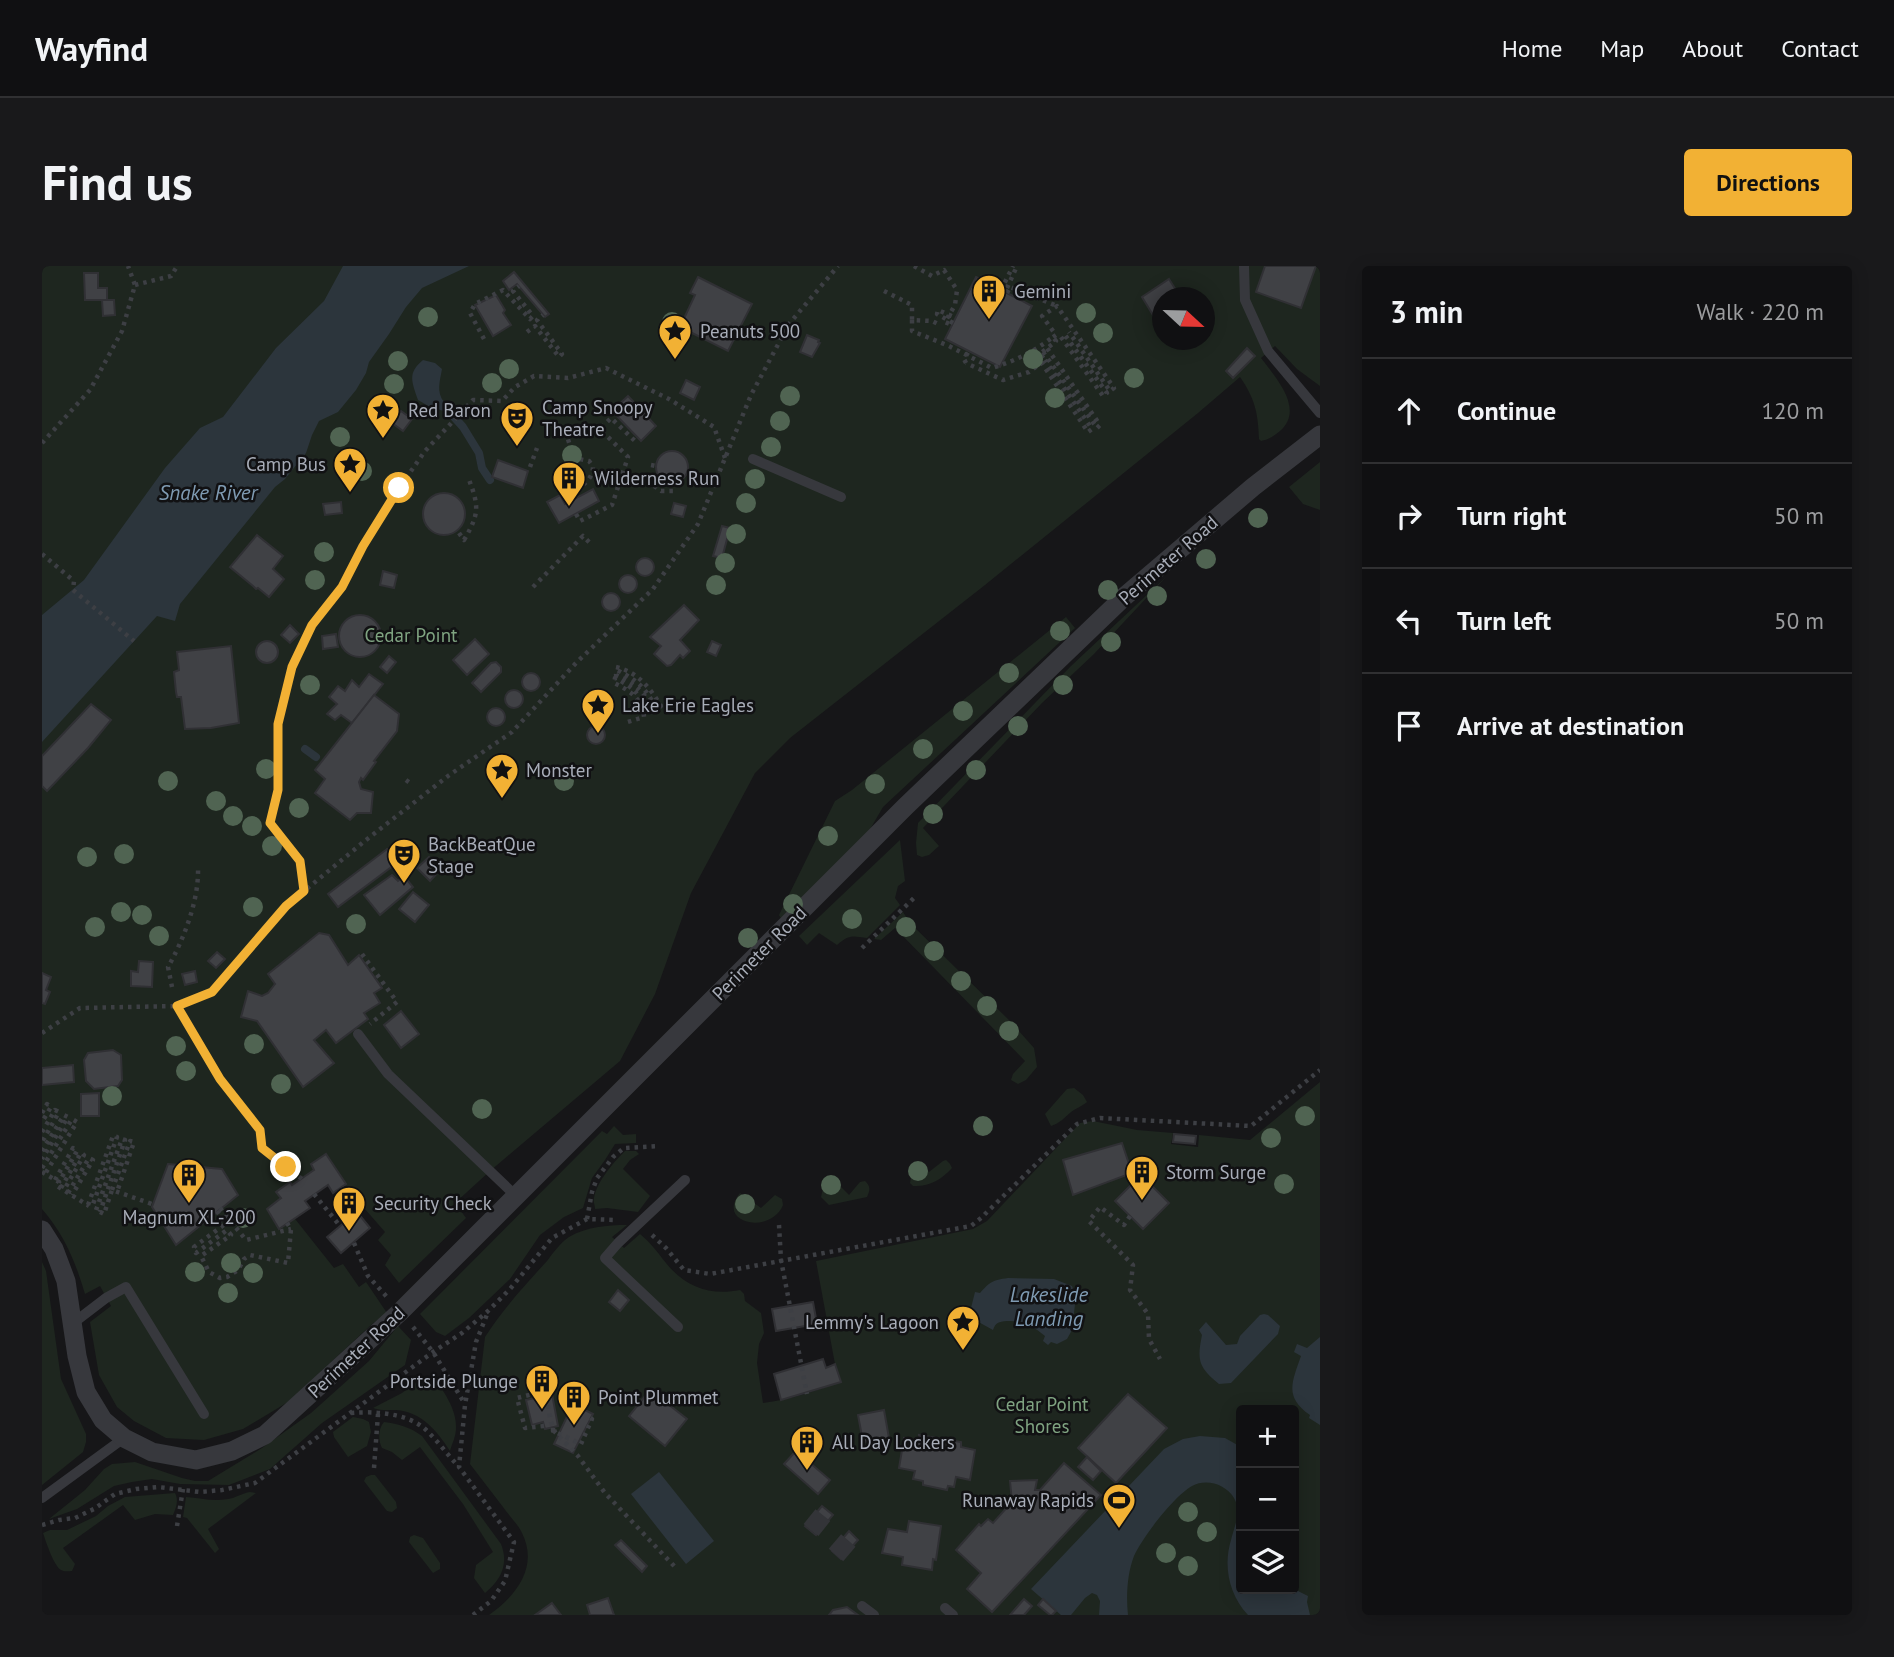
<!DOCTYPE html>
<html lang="en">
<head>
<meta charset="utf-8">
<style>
  body { margin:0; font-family:"PT Sans",sans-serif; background:#19191b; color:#f1f3f6 }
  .controls { position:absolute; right:21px; bottom:21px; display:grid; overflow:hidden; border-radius:7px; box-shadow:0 4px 18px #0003 }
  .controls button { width:63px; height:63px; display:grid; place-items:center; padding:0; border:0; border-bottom:2px solid #303032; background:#101012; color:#f1f3f6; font:35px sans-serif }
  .compass { position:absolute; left:1110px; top:21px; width:63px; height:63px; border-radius:50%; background:#101012; box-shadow:0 4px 18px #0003; rotate:112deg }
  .stop { position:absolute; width:21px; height:21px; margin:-16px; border:5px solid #f2b134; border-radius:50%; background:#fff }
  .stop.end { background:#f2b134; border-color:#fff; box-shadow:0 2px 7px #0008 }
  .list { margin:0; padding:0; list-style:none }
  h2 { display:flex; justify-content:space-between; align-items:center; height:91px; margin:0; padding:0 28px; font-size:30px }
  h2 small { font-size:23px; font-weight:400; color:#9c9d9f }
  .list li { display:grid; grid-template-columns:46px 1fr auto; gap:21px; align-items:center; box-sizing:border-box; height:105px; padding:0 28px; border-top:2px solid #303032 }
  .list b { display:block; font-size:26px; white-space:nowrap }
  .list em { font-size:23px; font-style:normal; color:#9c9d9f }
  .icon { flex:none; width:38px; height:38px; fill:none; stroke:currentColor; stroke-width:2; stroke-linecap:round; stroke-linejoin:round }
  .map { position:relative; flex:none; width:1278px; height:1349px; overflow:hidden; border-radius:7px }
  header { display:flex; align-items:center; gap:42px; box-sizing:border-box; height:98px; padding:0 35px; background:#101012; border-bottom:2px solid #303032 }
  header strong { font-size:33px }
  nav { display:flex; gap:38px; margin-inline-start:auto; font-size:24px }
  .intro { display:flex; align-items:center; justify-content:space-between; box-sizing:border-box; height:168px; padding:0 42px }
  h1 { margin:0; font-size:49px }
  .button { padding:18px 32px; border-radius:7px; background:#f2b134; color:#111; font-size:24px; font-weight:700 }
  main { display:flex; gap:42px; padding:0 42px }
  aside { flex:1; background:#101012; border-radius:7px; box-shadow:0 4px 18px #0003 }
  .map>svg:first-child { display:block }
  .green { fill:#1e261f; fill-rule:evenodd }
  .water { fill:#2c353c }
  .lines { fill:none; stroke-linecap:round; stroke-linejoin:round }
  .stream { stroke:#2c353c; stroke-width:8 }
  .building { fill:#404145; stroke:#303034; stroke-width:2 }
  .street-tunnel { stroke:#333438; stroke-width:19; stroke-dasharray:19 10; stroke-linecap:butt }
  .path { stroke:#3d3f44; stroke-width:4.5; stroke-dasharray:3.5 5; stroke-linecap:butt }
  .lane { stroke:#37383d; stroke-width:10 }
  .street { stroke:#37383d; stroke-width:19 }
  .path-bridge { stroke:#3d3f44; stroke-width:4.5; stroke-dasharray:3.5 5; stroke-linecap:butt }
  .tree { fill:#506452 }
  .route { stroke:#f2b134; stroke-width:9 }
  .labels { text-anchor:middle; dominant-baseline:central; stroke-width:5; stroke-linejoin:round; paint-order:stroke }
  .poi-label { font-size:19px; fill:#a8adb8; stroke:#111113; text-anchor:start }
  .street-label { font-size:19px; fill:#a8adb8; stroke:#111113 }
  .park-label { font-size:19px; fill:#7fa381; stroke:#111113 }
  .water-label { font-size:21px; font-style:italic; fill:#7f9bb3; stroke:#111113 }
</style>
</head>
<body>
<header>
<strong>Wayfind</strong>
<nav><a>Home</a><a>Map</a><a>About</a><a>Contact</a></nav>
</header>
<div class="intro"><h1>Find us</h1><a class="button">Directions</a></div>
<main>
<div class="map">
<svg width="1278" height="1349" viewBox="0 0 1278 1349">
  <rect width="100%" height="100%" fill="#161618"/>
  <g class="green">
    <path d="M0,0h1278v120l-23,-17 -22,-23 -14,12c15,20 44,51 19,73 -6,5 -12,9 -19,10l-2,-2c-1,-27 -4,-40 -19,-62l-42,36 -213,172 -195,153 -35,35 -64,120 -36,101 -35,67 -130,110 -35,32 11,15 -67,65 -14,-18 6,-10 -13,-15 7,-8 -41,-47 -11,8 -9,-14 -40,26 50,63 9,-4 16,23 7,-5 21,31 -16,12 -83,77 -45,27 -39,11 -38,-2 -32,-17 -17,-14 -18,-32 -9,-53 21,-16 -11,-20 -15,8c-9,-31 -21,-60 -43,-85zM1120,32h42v42h-42z"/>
    <path d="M1278,196v48l-17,-6 -14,-17z"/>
    <path d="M1124,311l-72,77 -52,49 -119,125 16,18 -10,9 -7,2 -5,-2 -1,-12 2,-20 153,-157z"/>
    <path d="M1024,351l9,11 -192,179 -21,36 -79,79 -4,-7 56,-114 17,-11z"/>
    <path d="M858,574l5,41 -7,5 -3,12 5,7 -33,33c-14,-2 -18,-4 -30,7l-18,-12 -12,12 -8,-9z"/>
    <path d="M861,646l7,11 101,99 23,26 3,19 -11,13 -8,4 -7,-4 2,-6 12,-13 -130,-133 -14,12 -7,-1z"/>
    <path d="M1278,816v533h-831c27,-19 50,-48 33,-82 -4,-9 -13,-17 -19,-26 -11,-14 -22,-29 -33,-43l15,-127c18,-28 40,-52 62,-76 6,-8 14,-19 22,-24 17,-10 38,-12 58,-12l-15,12 12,11 16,-14c11,9 17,18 26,29 19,24 44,33 74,27l4,4 1,7 16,12 3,20 -5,11 -2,19 6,40c26,-3 52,-12 77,-21l-5,-18 -19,-103 157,-32 14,-8 93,-98 13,-2 44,9 36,3 -2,11 27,3 1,-12 51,5zM1199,1144h53v179h-53z"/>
    <path d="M1032,822l9,7 4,7c-6,5 -11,6 -16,10 -7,6 -11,11 -20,14l-6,-12 22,-25z"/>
    <path d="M572,860l9,9 13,-1v9l-21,1 -10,16 -13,18 -9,30 -19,9 -24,18 -30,44 -41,39 -24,18 -9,-4 -16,-18 182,-183 5,3z"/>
    <path d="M583,885h11l3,3 -9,6 -7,9 27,27 -12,16 -31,-4 -12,1c0,-4 -2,-8 -1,-11 3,-17 20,-36 31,-47z"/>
    <path d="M904,894l4,4 2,4c-11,12 -23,19 -39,18l-3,-3 3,-15 4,-5h3l9,9 14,-11z"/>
    <path d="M788,910l19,19 11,-13 5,-1c6,6 5,9 2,16l-38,8 -8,-8 4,-17z"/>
    <path d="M698,927l21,15 14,-13 7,4 1,6c-12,30 -68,19 -43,-12z"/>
    <path d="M0,996l4,9 15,108 25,55v8l-3,10 -41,33z"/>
    <path d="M356,1060l13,14 -6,25 -83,58 -52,46 -41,16 -49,-1 -28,-5 -20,3 -18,4 -37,23 -28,10 36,-29 19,-21 8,-5 23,-2 47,16 13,3h13l54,-33 49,-35 58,-52z"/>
    <path d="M390,1110c11,13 25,34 24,52 0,8 -4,16 -6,23 -13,-20 -28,-39 -54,-41 -8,0 -15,1 -23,-2l29,-15 18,-13z"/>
    <path d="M311,1151l10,2 6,3 2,10 -4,14 -19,11 -14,-20 -1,-5z"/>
    <path d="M342,1156c15,2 26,5 38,14l79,108c8,20 0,36 -16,49l-11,-15 2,-13 17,-13 -30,-48 -43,-57 -18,13 -10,-8 -10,-4c-4,-8 -4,-19 2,-26z"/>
    <path d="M329,1209h4l21,27 1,6 -5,4 -5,-1 -23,-30 2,-4z"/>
    <path d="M208,1226l6,1 -48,36 11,20 -4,4 -28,-35 -4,-1 3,-20c14,1 28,5 42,2 8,-1 14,-6 22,-7z"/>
    <path d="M133,1227c4,8 1,15 -2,22l-18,-1 -20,6 -12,-15 -60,43 12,16 -3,7c-3,0 -8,1 -11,-1 -7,-4 -15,-28 -18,-37l7,-3h17l29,-14 12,-10 17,-9z"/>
    <path d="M372,1269l9,3 17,25v6l-7,4 -24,-31 1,-5z"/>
  </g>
  <g class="water">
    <path d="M301,0h126l-47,22 -16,19 -17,27 -20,28 -3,11 -10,17 -18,22 -19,9 -7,14 -6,18 -21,26 -10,8 -95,117 -5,17 -18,-5 -115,126v-127l42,-35 81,-112 35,-40 23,-11 53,-69 48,-47z"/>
    <path d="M381,94l12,3 7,6c-2,12 -6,23 2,33l-7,9 -19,-11c-6,-18 -11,-27 5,-40z"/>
    <path d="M966,1012l46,1 18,7 4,10 -4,34 -5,9 -10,5 -6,-2 -3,3 -5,-4 2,-5c-12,-10 -22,-16 -38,-15 -9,1 -11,1 -14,9l-20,-11 1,-5 -3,-6 4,-16 5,1c10,-11 12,-13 28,-15z"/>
    <path d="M1222,1048l4,1 12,11 -2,8 -47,49 -12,1c-21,-17 -22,-24 -17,-49l-3,-5 7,-8 20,23 11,-1 3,-8 20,-21z"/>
    <path d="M1278,1071v88l-11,-7 1,-3c-26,-18 -18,-33 -9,-59l-7,-4 3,-8 10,4z"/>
    <path d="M1158,1170l25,2 16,9v142h25l8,3 2,-3h18l14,7 -1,6 3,13h-62c-19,-20 -25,-49 -17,-75 3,-13 11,-28 3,-42 -8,-14 -28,-20 -42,-12 -18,10 -50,52 -58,70 -7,18 -8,41 -6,59h-29l1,-14 -3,-6 -5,-2 -7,5 -14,17h-10l-30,-26 133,-140 19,-10z"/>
    <path d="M617,1206l55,69 -28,23 -55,-70z"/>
  </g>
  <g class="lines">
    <g class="stream">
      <path d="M399,140l4,1 18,20 16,26 3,15 8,12"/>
      <path d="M263,483l11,8"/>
    </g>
  </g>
  <g class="building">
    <path d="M1223,0h51l-15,42 -45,-16z"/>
    <path d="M472,6l35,42 -4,3 -28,-33 -8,6 -6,-9z"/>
    <path d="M42,7h14v15h9v12h-22z"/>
    <path d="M656,11l54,27 -24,47 -48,-24 15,-32 -5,-2z"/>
    <path d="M934,11l56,29 -32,61 -55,-28z"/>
    <path d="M1127,13l12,19h-19v32l-20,-33z"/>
    <path d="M454,29l9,15 -2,3 8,12 -18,11 -18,-31z"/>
    <path d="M60,34h12l1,15 -12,1z"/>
    <path d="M765,69l12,5 -1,2 2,1 -8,14 -12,-5z"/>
    <path d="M1205,82l8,8 -22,22 -7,-7z"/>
    <path d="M644,114l14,7 -6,13 -14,-7z"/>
    <path d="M586,130l28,30 -15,15 -29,-30z"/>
    <path d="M359,145l11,8 -9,12 -11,-8z"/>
    <circle cx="630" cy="201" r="16"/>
    <path d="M456,194l30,11 -5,17 -31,-11z"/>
    <path d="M551,223l6,12 -40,22 -12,-21 13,-7 5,9z"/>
    <circle cx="402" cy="248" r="21"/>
    <path d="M299,236l1,11 -17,2 -2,-11z"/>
    <path d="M632,237l12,3 -3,11 -12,-3z"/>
    <path d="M680,260l8,2 -8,30 -9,-2z"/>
    <path d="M215,269l26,21 -10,13 11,10 -15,18 -11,-9 -2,1 -3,-3 -23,-19z"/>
    <circle cx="603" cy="301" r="9"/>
    <path d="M341,305l14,4 -3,13 -14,-3z"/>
    <circle cx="586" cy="318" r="9"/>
    <circle cx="569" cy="336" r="9"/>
    <path d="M642,339l15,15 -19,20 10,11 -7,7 -3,-3 -9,10 -4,1 -13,-12 7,-8 -11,-9z"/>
    <circle cx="318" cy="370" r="21"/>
    <path d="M248,359l9,9 -9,9 -9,-8z"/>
    <path d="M294,368l2,13 -15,2 -1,-13z"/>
    <path d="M433,373l14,15 -22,21 -14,-15z"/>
    <circle cx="225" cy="386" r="11"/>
    <path d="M670,375l9,4 -5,11 -9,-4z"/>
    <path d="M189,380l8,77 -28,5 -26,1 -4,-32h-4l-1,-5 -2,-20 5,-2 -2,-18z"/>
    <path d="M347,390l7,6 -9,11 -7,-6z"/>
    <path d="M454,396l5,5v5l-20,20 -9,-9 19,-20z"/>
    <circle cx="489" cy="416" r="9"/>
    <path d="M327,408l14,10 -31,39 -11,-8 -6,5 -8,-6 10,-10 -8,-7 9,-11 7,5 7,-11 7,7z"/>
    <circle cx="472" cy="433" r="9"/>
    <path d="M332,429l25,19 -2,17 -23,30 2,1 -13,18 -2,-2 -2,4 2,7 12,3 -2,21h-14l-7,7 -35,-27 10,-14 -10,-9z"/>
    <path d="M49,438l20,16 -23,28 -41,43 -5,-5v-30z"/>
    <circle cx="454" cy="451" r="9"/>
    <circle cx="554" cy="469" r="9"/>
    <path d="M345,583l11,13 -60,45 -10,-13z"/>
    <path d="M387,591l12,12 -11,12 -13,-13z"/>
    <path d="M350,609l6,6 6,-5 9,11 -33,28 -16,-20z"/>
    <path d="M371,626l16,13 -14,17 -16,-13z"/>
    <path d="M277,667l10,2 19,30 11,-10 23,33 -8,5 6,10 -16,10 4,6 -32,24 -10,-13 -12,10 20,23 -31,24 -46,-66 -16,-4 7,-26 14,5 6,-3 7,-9 -7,-10z"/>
    <path d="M175,686l8,7 -9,9 -8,-7z"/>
    <path d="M97,695l14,1 -1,25 -21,-1v-15l7,1z"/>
    <path d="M153,705l2,11 -12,3 -3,-11z"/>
    <path d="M0,707l9,4 -5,13 4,2 -5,12 -3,-1z"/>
    <path d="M359,745l18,23 -18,14 -17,-23z"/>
    <path d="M71,784l8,5 1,25 -4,6 -24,3 -8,-8 -2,-21 4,-7z"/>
    <path d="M31,799l1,17 -32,3v-17z"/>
    <path d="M57,827v23h-18v-22z"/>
    <path d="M1132,868l22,2 -1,8 -22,-2z"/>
    <path d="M1080,877l10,30 -59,22 -10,-35z"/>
    <path d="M284,888l20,30 -13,9 -5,-8 -23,16 5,7 -31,21 -12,-20 14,-11 -5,-6 14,-10 2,3 22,-15 -3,-6z"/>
    <path d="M126,898l54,5 16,26 -62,50 -24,-38z"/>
    <path d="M1099,909l28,28 -26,26 -28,-28z"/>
    <path d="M315,946l13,16 -29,25 -14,-16z"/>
    <path d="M576,1024l11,10 -9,11 -11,-9z"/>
    <path d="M771,1036l4,22 -41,7 -4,-22z"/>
    <path d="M781,1093l3,9 9,-4 6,18 -60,18 -7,-26z"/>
    <path d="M608,1124l37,29 -22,27 -36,-30z"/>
    <path d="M510,1128l6,32 -13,3 -2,-7 -11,3 -6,-25z"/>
    <path d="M1086,1128l39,34 -51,55 -38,-35z"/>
    <path d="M531,1138l20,10 -20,39 -19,-9z"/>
    <path d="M842,1144l5,28 -26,4 -5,-27z"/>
    <path d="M877,1169l42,7v5l14,3 -5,30 -14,-3 -2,10 -6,-1 -1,4 -24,-5v-4l-10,-2 2,-8 -16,-3 5,-30 16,3z"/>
    <path d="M754,1185l34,29 -12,14 -34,-30z"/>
    <path d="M1045,1191l14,14 -8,9 -15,-13z"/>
    <path d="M1022,1197l37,32 -109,117 -25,-23 14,-16 -25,-23 23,-26 2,2 7,-7 5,4 19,-21 -2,-21 27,-1 -2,10h5z"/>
    <path d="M780,1240l11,9 -17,20 -11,-9z"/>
    <path d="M867,1255l32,5 -5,34 -3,-1 -1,11 -30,-5 1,-8 -21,-4 6,-24 19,3z"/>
    <path d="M807,1265l9,9 -17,19 -9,-8z"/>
    <path d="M579,1274l26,26 -5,6 -27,-27z"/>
    <path d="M566,1332l6,17h-24l-3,-10z"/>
    <path d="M982,1333l8,7 -8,9h-14z"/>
    <path d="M1001,1333l13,12 -4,4h-2l-12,-10z"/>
    <path d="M510,1337l9,12h-26z"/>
    <path d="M805,1341l11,8h-29l4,-5z"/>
  </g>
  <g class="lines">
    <g class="street-tunnel">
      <path d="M769,1264l16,-20"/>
      <path d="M794,1289l17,-20"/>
    </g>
    <g class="path">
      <path d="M872,0l18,10 12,-6 13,20 -2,15 -10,17 7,3"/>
      <path d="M93,19l36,-9 5,-8v-2"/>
      <path d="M965,22l10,-22"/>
      <path d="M959,24l12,-24"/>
      <path d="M842,25l28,14v15l20,1 6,3"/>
      <path d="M965,27l3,-6 47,19"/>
      <path d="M870,54v11l37,15 43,22c23,-7 41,-16 61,-31l3,4 -16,13 5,6 -16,12 -26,8 -37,-17"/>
      <path d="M485,66l8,-6 24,31 3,-3 -25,-34 6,-5"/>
      <path d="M1011,71l3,-2 -14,-19 15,-10 57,82 -4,3 -41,-59"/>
      <path d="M1019,71l42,59 4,-3 -42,-58"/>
      <path d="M442,73l-14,-26 5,-9 28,-14 27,29 3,-3 -20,-25 6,-5"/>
      <path d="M1001,86l54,76 3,-3 -53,-77"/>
      <path d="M999,96l47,70 4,-3 -47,-69"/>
      <path d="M0,177l48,-53 32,-59 13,-46 -7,-19"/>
      <path d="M609,199l5,1"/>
      <path d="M488,201l7,-19"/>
      <path d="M612,220l7,5h16"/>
      <path d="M519,231c14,-8 32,-13 32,-31l-4,-5 -15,-3 -8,-25"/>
      <path d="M534,248l4,7 32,-16 16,-48 -28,-28 11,-11 24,23 3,-3"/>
      <path d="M417,267l5,7c16,-27 15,-34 4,-63"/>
      <path d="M0,288l32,27 -1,9 61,51"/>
      <path d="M491,321l50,-51 7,7"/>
      <path d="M574,401c22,5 34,21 45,39l-4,3c-13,-22 -17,-27 -40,-39l-1,5c19,9 26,15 37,33l-5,2c-10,-17 -15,-23 -33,-32l-1,5c15,7 29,16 30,34l-20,6"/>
      <path d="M364,514l4,3"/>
      <path d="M262,625l-4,-30 -30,-38 8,-33 -1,-66 15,-57 20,-42 31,-38 20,-41 23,-39 39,-56 48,-51 29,1 13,-14 19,-11 34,2 38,-10 63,31 45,28 11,31"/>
      <path d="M820,682l52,-50"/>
      <path d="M320,688l35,48 -27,22"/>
      <path d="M130,721l-4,-20c16,-28 31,-67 30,-99"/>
      <path d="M135,740l35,-14 74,-86 80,-66 82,-64 64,-44 64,-69 77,-74 45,-65 53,-129 38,-71 49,-58"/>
      <path d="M0,767l38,-25 97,-2 43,73 40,51 2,18 40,31"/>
      <path d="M0,847l5,-9 4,3 -9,15"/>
      <path d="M0,866l13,-22 4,2 -17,30"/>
      <path d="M0,885l22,-36 4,2 -26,42"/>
      <path d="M0,902l30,-49 5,3 -32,52"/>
      <path d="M0,906l17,10 -2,4 32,20"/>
      <path d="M13,914l18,-32 4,3 -18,31"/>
      <path d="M19,922l20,-35 3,2 -20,35"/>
      <path d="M70,924l18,-49 4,1 -17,50"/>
      <path d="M26,927l21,-35 4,2 -21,35"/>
      <path d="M272,928l26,32"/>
      <path d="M46,939l25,-69 4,1 -25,70"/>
      <path d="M178,942l26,32 45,-11"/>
      <path d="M54,944l26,-71 3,1 -25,72"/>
      <path d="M175,945l8,13 -31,23 2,6 31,-23 4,5 -30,21 8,16 11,6 7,-1 11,-7 6,-11 6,-4 38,8 3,-34 -4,-6"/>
      <path d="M58,946l4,2 8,-24 40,14"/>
      <path d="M1088,950l-6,9 -24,-18 -11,14 44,44 -3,25 18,24 1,25 11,20"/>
      <path d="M545,953l5,-27 5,-14 16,-21 11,-9 34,-2"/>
      <path d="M737,959l2,35 26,134"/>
      <path d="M610,969l14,13 18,22 26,4 261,-48 10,-8 96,-94 23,-6 151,8 69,-56"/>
      <path d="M312,977l14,33 19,21"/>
      <path d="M371,1061l20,25 32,52"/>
      <path d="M309,1147c23,-2 56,0 74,16 12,11 22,25 33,37"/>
      <path d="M502,1160l-19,2 -8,-30 28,-7 6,31 4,10 23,24 27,37 70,74"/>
      <path d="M539,1178l11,-25 -2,-1"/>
      <path d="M332,1202l4,-54"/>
      <path d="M0,1259l17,-5 16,-2 19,-9 21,-15 21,-5 22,-2 42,5 22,-2 33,-7 178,-131 29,-19 26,-22 22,-22 42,-51 35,-19 29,1"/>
      <path d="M135,1260l6,-37"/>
      <path d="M431,1349l18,-14 14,-20 9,-39 -55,-75 6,-62 11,-63 12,-30"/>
    </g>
    <g class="lane">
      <path d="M1202,0l1,34 23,51 52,62"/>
      <path d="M711,193l88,38"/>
      <path d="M316,768l30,40 127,121"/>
      <path d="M30,1058l34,-26 20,-11 78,127"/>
      <path d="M636,1061l-73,-69 13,-15 67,-63"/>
      <path d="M0,1232l82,-60"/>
      <path d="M820,1340l12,9"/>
      <path d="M903,1342l8,7"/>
    </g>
    <path class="street" d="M0,964l12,19 12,32 11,75 9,36 17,28 21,18 28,14 44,8 36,-9 33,-16 135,-123 506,-506 218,-209 129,-110 67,-52"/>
    <g class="path-bridge">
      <path d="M911,57l-16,-9 1,-4 18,8"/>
      <path d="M924,97l-2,-4 5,-8"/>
      <path d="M511,1162v3l28,13"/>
    </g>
  </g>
  <g class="tree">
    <circle cx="1044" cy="47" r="10"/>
    <circle cx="386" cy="51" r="10"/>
    <circle cx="630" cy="56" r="10"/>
    <circle cx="1061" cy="67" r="10"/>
    <circle cx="991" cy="93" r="10"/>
    <circle cx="356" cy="95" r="10"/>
    <circle cx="467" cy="103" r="10"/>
    <circle cx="1092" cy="112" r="10"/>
    <circle cx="450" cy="117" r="10"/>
    <circle cx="352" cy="118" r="10"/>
    <circle cx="748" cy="130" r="10"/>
    <circle cx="1013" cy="132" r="10"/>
    <circle cx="738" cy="155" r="10"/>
    <circle cx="298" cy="171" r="10"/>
    <circle cx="729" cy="181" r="10"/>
    <circle cx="530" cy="189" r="10"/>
    <circle cx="320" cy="205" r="10"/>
    <circle cx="713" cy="213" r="10"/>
    <circle cx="704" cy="237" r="10"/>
    <circle cx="1216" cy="252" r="10"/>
    <circle cx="694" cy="268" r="10"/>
    <circle cx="282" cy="286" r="10"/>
    <circle cx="1164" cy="293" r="10"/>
    <circle cx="683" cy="297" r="10"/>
    <circle cx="273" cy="314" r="10"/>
    <circle cx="674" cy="319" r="10"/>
    <circle cx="1066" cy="324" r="10"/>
    <circle cx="1115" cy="330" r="10"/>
    <circle cx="1018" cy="365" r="10"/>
    <circle cx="1069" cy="376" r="10"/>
    <circle cx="967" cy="407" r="10"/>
    <circle cx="268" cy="419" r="10"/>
    <circle cx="1021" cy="419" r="10"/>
    <circle cx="921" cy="445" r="10"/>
    <circle cx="976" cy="460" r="10"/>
    <circle cx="881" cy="483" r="10"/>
    <circle cx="224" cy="503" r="10"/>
    <circle cx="934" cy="504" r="10"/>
    <circle cx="126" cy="515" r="10"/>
    <circle cx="522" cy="515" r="10"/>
    <circle cx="833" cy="518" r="10"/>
    <circle cx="174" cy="535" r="10"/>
    <circle cx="257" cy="542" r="10"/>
    <circle cx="891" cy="548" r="10"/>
    <circle cx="191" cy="550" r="10"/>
    <circle cx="210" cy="560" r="10"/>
    <circle cx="786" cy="570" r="10"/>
    <circle cx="230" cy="580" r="10"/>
    <circle cx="82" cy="588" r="10"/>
    <circle cx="45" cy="591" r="10"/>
    <circle cx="751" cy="638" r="10"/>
    <circle cx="211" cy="641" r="10"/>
    <circle cx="79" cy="646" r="10"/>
    <circle cx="100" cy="649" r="10"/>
    <circle cx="810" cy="653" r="10"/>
    <circle cx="314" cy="658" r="10"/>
    <circle cx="53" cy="661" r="10"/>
    <circle cx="864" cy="661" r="10"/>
    <circle cx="117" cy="670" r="10"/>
    <circle cx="706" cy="672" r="10"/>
    <circle cx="892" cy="685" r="10"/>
    <circle cx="919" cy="715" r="10"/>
    <circle cx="945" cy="740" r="10"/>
    <circle cx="967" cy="765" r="10"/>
    <circle cx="212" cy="778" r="10"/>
    <circle cx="134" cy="780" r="10"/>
    <circle cx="144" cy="805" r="10"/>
    <circle cx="239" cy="818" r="10"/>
    <circle cx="70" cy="830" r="10"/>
    <circle cx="440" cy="843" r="10"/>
    <circle cx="1263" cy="850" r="10"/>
    <circle cx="941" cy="860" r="10"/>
    <circle cx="1229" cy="872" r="10"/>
    <circle cx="876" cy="905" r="10"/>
    <circle cx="1242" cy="918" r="10"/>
    <circle cx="789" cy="919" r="10"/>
    <circle cx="703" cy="938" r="10"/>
    <circle cx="201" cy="952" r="10"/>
    <circle cx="189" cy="997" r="10"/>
    <circle cx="153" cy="1006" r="10"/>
    <circle cx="211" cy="1007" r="10"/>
    <circle cx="186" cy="1027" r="10"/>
    <circle cx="1146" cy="1246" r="10"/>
    <circle cx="1165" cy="1266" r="10"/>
    <circle cx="1124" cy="1287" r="10"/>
    <circle cx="1146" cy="1300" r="10"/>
  </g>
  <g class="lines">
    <path class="route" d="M244,901l-24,-19 -2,-18 -40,-51 -43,-73 35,-14 74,-86 18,-15 -4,-30 -30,-38 8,-33v-66l14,-57 20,-42 30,-38 21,-41 36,-58"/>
  </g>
  <defs>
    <symbol id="building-pin" viewBox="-11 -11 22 30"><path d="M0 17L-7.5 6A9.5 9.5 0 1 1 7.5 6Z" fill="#f2b134" stroke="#111113"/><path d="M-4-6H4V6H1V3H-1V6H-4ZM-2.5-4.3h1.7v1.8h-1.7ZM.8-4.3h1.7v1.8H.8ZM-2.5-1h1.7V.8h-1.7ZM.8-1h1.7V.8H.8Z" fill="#111"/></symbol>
    <symbol id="sight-pin" viewBox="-11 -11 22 30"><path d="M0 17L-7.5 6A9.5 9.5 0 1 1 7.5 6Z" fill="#f2b134" stroke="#111113"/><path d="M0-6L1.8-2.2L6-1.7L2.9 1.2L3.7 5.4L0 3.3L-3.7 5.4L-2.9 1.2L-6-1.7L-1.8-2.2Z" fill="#111"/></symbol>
    <symbol id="theatre-pin" viewBox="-11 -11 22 30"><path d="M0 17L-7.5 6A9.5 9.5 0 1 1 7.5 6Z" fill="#f2b134" stroke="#111113"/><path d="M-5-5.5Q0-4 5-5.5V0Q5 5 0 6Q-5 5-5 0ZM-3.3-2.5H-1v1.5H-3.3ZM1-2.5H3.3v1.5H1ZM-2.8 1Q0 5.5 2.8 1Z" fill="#111"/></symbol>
    <symbol id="stadium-pin" viewBox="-11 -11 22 30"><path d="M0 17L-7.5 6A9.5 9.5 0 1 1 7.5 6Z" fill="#f2b134" stroke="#111113"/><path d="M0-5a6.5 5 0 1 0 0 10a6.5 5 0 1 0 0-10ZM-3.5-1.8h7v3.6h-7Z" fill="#111"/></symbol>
  </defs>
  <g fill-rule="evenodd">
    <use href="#building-pin" x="928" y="6" width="38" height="52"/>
    <use href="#sight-pin" x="614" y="46" width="38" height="52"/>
    <use href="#sight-pin" x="322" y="125" width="38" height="52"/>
    <use href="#theatre-pin" x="456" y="133" width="38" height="52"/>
    <use href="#sight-pin" x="289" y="179" width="38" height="52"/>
    <use href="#building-pin" x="508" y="193" width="38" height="52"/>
    <use href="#sight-pin" x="537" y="420" width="38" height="52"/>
    <use href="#sight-pin" x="441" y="485" width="38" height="52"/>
    <use href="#theatre-pin" x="343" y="570" width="38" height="52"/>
    <use href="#building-pin" x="1081" y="887" width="38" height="52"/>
    <use href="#building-pin" x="128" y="890" width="38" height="52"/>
    <use href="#building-pin" x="288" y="918" width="38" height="52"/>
    <use href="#sight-pin" x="902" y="1037" width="38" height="52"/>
    <use href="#building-pin" x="481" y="1096" width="38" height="52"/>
    <use href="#building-pin" x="513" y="1112" width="38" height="52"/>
    <use href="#building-pin" x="746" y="1157" width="38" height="52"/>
    <use href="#stadium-pin" x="1058" y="1215" width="38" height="52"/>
  </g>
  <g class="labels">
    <g class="poi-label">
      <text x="972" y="25">Gemini</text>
      <text x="658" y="65">Peanuts 500</text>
      <text x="500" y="141">Camp Snoopy<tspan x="500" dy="22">Theatre</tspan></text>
      <text x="366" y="144">Red Baron</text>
      <text x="284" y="198" text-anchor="end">Camp Bus</text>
      <text x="552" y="212">Wilderness Run</text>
      <text x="580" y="439">Lake Erie Eagles</text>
      <text x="484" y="504">Monster</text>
      <text x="386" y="578">BackBeatQue<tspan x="386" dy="22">Stage</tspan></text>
      <text x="1124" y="906">Storm Surge</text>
      <text x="332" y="937">Security Check</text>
      <text x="147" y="951" text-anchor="middle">Magnum XL-200</text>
      <text x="897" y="1056" text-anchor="end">Lemmy's Lagoon</text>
      <text x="476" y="1115" text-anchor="end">Portside Plunge</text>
      <text x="556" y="1131">Point Plummet</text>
      <text x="790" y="1176">All Day Lockers</text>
      <text x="1052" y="1234" text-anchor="end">Runaway Rapids</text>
    </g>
    <g class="street-label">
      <text transform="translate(1126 294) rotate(-41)">Perimeter Road</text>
      <text transform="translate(717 687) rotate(-45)">Perimeter Road</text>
      <text transform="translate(314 1086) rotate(-43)">Perimeter Road</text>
    </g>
    <g class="park-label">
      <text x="369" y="369">Cedar Point</text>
      <text x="1000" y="1138">Cedar Point<tspan x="1000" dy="22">Shores</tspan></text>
    </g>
    <g class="water-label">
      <text x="166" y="226">Snake River</text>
      <text x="1007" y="1028">Lakeslide<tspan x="1007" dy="24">Landing</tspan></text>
    </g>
  </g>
</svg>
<div class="controls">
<button>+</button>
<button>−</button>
<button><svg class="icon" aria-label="layers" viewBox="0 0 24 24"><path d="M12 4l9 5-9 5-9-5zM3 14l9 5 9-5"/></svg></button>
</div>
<svg class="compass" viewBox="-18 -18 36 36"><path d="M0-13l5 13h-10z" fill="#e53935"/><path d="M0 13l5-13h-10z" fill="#9c9d9f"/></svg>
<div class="stop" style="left:357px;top:222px"></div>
<div class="stop end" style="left:244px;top:901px"></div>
</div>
<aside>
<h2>3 min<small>Walk · 220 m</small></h2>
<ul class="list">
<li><svg class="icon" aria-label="ahead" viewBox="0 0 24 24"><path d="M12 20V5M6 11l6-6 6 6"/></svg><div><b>Continue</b></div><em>120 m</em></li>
<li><svg class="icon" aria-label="right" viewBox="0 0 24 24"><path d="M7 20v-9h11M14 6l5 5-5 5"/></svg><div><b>Turn right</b></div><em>50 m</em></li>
<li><svg class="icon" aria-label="left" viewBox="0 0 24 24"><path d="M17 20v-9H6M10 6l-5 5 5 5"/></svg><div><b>Turn left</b></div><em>50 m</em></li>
<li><svg class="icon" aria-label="arrive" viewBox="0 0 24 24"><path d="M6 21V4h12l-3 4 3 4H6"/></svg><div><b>Arrive at destination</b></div></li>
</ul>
</aside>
</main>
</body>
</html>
